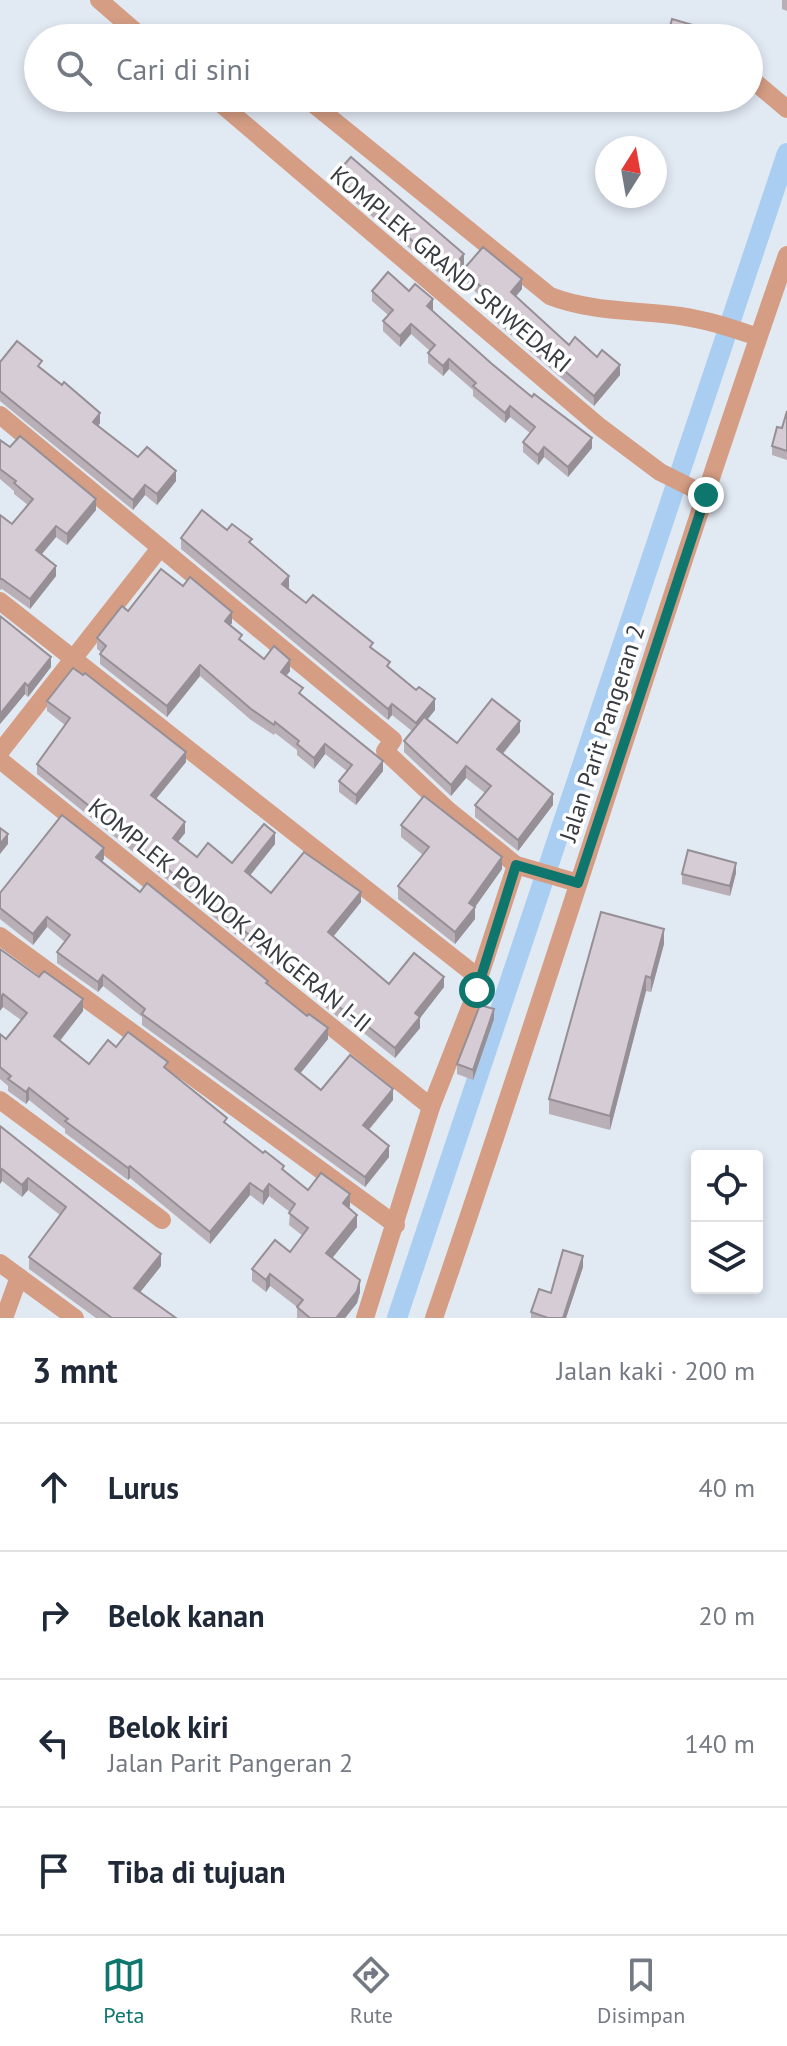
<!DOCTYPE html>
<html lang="id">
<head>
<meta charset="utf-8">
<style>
  body { margin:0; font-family:"PT Sans",sans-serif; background:#f2f2f3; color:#1f2937 }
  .controls { position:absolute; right:24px; bottom:24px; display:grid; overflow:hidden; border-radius:8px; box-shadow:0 4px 12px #0003 }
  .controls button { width:72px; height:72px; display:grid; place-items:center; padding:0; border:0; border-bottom:2px solid #e0e1e3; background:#fff; color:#1f2937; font:40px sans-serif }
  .compass { position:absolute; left:595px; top:136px; width:72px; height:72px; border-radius:50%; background:#fff; box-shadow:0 4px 12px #0003; rotate:11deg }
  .stop { position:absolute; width:24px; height:24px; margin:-18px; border:6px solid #0f766e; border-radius:50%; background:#fff }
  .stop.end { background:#0f766e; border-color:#fff; box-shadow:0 2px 8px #0008 }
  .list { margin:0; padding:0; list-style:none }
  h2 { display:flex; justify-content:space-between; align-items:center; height:104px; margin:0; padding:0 32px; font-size:34px }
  h2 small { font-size:26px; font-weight:400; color:#747a83 }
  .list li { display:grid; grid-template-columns:52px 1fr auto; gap:24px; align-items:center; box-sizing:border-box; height:128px; padding:0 32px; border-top:2px solid #e0e1e3 }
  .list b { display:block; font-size:30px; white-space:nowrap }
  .list p { margin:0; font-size:26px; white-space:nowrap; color:#747a83 }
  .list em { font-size:26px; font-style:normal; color:#747a83 }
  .icon { flex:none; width:44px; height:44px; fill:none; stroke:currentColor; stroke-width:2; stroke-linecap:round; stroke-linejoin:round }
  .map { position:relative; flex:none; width:787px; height:1318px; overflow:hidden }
  .search { position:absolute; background:#fff; box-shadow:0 4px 12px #0003; left:24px; right:24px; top:24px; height:88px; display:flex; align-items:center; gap:20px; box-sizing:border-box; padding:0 28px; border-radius:44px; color:#747a83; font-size:30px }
  .sheet { height:616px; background:#fff }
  nav { display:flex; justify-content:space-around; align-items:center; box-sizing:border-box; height:112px; border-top:2px solid #e0e1e3; background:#fff; font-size:22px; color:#747a83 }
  nav a { display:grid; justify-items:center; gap:4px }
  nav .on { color:#0f766e }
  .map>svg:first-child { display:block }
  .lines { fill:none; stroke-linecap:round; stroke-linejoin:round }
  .canal { stroke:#a9cef2; stroke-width:20 }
  .minor { stroke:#d49d84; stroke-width:18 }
  .wall { fill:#b8afb7 }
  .shaded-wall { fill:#968f95 }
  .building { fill:#d6ccd5; stroke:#968f95; stroke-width:2 }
  .route { stroke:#0f766e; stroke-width:10 }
  .labels { text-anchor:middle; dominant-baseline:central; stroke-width:7; stroke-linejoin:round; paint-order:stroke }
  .street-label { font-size:24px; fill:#383b3f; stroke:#fff }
</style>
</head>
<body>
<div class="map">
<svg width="787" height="1318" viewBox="0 0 787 1318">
  <rect width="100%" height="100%" fill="#e1e9f3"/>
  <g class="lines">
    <path class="canal" d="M397,1318l390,-1165"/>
    <g class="minor">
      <path d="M99,0l44,38"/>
      <path d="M749,77l38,32"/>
      <path d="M214,98l386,329 60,45 46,23"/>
      <path d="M306,98l244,198c41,16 86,14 130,20 28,4 51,12 78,21"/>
      <path d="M0,415l393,325 -8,11 63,59 68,55 -37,113"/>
      <path d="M0,601l479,377 -2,12 -46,117 -66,211"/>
      <path d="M0,752l160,-204"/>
      <path d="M0,760l431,347"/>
      <path d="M516,865l62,18"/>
      <path d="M0,936l396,289"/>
      <path d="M0,1100l162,120"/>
      <path d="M0,1263l75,55"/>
      <path d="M4,1318l15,-41"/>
      <path d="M434,1318c122,-353 230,-711 353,-1063"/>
    </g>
  </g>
  <g class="wall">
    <path d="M782,0h5v11l-5,-2z"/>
    <path d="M335,175l129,89 -15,18 -114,-97z"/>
    <path d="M463,270l59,19 -6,7 53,49 28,12 23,18 -26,31 -97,-83 1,-10 -35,-33z"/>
    <path d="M372,291l61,19h-1l60,54 100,84 -24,29 -24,-20 -6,8 -15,-13v-10l7,-9 -20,-16 -5,6 -32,-27v-6l-24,-21 -6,7 -15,-13v-10l2,-2 -19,-17 -11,13 -17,-16v-10l5,-6 -16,-14z"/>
    <path d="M0,362l42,7 58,54 -2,3 40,31 38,24 -19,24 -12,-10 -12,15 -133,-109z"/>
    <path d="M787,411v49l-15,-5v-9l10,-18z"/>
    <path d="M0,440l96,70 -29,35 -11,-8 -15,18 15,21 -26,33 -28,-20 -2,1v-75l12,9 16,-19 -14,-11v-3l-14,-12z"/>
    <path d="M227,530l25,14 37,44 -1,1 18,14 67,46 17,20 45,41 -8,9 30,24 63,-11 -17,22 50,51 -35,46 -43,-34v-12l10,-12 -19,-15 -15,18 -47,-44v-11l8,-10 -20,-16 -4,5 -207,-171v-11z"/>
    <path d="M128,611l104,12 -2,3 12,16 22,17 26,12 -4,5 17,20 80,75 -27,34 -17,-13v-11l8,-10 -22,-17 -11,15 -17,-14v-5l-22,-17 -1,2 -23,-15 -51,-44 -33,41 -67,-53v-10l1,-2 -4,-3v-11z"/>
    <path d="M0,616l51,51 -23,30 -3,-3 -25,30z"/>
    <path d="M47,701l139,61 -30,37 29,34 -7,9 19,15 35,6 43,-19 -25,31 21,18 90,9 -28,35 56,47 55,3 -24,31v10l-25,30 -50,-40 -2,3 -19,-15v-4l-39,-31 -2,2 -246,-199v-10l28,-39 -18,-14z"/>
    <path d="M401,825l101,44 -27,38v12l-20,25 -57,-45v-13l25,-31 -22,-18z"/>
    <path d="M104,859l-2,3 38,30 128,93 60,54 -28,34 21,17 72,10 -24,30 20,27 -24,30 -223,-162v-8l-39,-31 -5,6 -41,-29v-11l8,-10 -18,-15 -14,18 -33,-26v-26z"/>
    <path d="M736,873l-6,23 -48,-12v-10z"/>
    <path d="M664,944l-13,48 -5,-1 -36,139 -61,-16v-15z"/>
    <path d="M0,949l83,62 -23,30 29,23 27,-17 52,23 59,55 81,65 42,16 -1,2 8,19 -25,31 28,34 -3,11 -12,15h-48v-11l-27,-21 -4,6 -14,-11v-12l38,-17 13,-16 -14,-11 1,-13 -21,-16 -6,9 -13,-10 -40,49 -80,-66 -2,2 -63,-47v-4l-36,-29 -3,4 -18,-13v-5l-8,-7v-45l6,5 15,-19 -18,-13z"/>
    <path d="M494,1019l-21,61 -16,-6v-10z"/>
    <path d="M0,1126l161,140 -21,26 36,26h-80l-67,-49v-12l31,-42 -32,-25 -6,7 -20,-16 -2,3z"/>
    <path d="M583,1267l-17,51h-35v-6l20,-19z"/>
  </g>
  <g class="shaded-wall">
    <path d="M464,254v10l-15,18v-10z"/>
    <path d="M522,279v10l-11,13v-10z"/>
    <path d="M433,299v11l-6,6v-10z"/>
    <path d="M411,324v10l-11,13v-11z"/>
    <path d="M449,359v10l-6,7v-10z"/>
    <path d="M620,365v10l-26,31v-10z"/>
    <path d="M510,406v11l-5,6v-10z"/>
    <path d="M100,413v10l-7,9v-10z"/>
    <path d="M592,438v10l-24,29v-10z"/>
    <path d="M544,447v10l-6,8v-10z"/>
    <path d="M176,471v10l-19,24v-11z"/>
    <path d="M145,485v10l-12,15v-10z"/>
    <path d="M96,499v11l-29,35v-11z"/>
    <path d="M56,526v11l-20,24v-11z"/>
    <path d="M56,566v10l-26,33v-10z"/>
    <path d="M289,576v12l-7,7v-11z"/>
    <path d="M232,612v11l-7,9v-11z"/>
    <path d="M51,657v10l-23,30v-11z"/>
    <path d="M290,660v11l-9,11v-10z"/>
    <path d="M200,665v11l-33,41v-11z"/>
    <path d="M25,683v11l-25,30v-10z"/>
    <path d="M435,699v11l-19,24v-11z"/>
    <path d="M392,704v11l-4,5v-11z"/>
    <path d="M520,721v11l-23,28v-11z"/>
    <path d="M325,744v10l-11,15v-11z"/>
    <path d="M186,752v10l-35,43v-10z"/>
    <path d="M383,761v10l-27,34v-10z"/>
    <path d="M466,766v12l-15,18v-11z"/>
    <path d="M553,794v11l-35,46v-11z"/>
    <path d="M185,822v11l-12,15v-10z"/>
    <path d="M275,833v11l-30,38v-11z"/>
    <path d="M8,834v10l-8,10v-10z"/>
    <path d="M104,848v11l-8,9v-11z"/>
    <path d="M502,857v12l-27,38v12l-20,25v-12l14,-29z"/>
    <path d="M736,863v10l-6,23v-10z"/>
    <path d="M361,892v10l-33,41v-11z"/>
    <path d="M47,917v10l-14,18v-11z"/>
    <path d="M664,929v15l-13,48v-14z"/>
    <path d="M103,975v11l-5,6v-10z"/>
    <path d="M646,976v15l-36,139v-14z"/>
    <path d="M444,977v10l-24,31v10l-25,30v-10l20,-35z"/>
    <path d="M3,994v13l-3,4v-12z"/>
    <path d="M83,999v12l-29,37v-12z"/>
    <path d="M494,1009v10l-21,61v-10z"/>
    <path d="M328,1028v11l-33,41v-11z"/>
    <path d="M29,1088v12l-3,4v-12z"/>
    <path d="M393,1089v11l-30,36v-11z"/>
    <path d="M389,1146v11l-24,30v-10z"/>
    <path d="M130,1166v12l-2,2v-12z"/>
    <path d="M2,1169v12l-2,3v-12z"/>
    <path d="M28,1178v12l-6,7v-12z"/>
    <path d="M250,1183v12l-40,49v-12z"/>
    <path d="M269,1184v12l-6,9v-13z"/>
    <path d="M350,1194v12l-7,9v-12z"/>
    <path d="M357,1215v12l-31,39v-13z"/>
    <path d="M161,1254v12l-27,34v-12z"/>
    <path d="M583,1256v11l-17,51h-3z"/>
    <path d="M270,1274v12l-4,6v-12z"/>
    <path d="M360,1280v12l-3,11 -12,15h-9z"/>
  </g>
  <g class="building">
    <path d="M672,19l41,12 -2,7h-44z"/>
    <path d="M351,157l113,97 -15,18 -114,-97z"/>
    <path d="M483,247l39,32 -11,13 58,53 6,-8 22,20 5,-7 18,15 -26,31 -97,-83 6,-6 -40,-37z"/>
    <path d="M388,272l21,19 6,-7 18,15 -6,7 65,58 40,33 2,-3 58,44 -24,29 -24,-20 -6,8 -15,-13 12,-15 -25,-21 -5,7 -32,-27 3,-3 -27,-24 -6,7 -15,-13 7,-8 -24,-21 -11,12 -17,-15 10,-11 -21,-19z"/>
    <path d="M17,341l25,20 -4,5 24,19 2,-3 36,31 -7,9 45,35 9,-10 29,24 -19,23 -12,-9 -12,15 -133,-109v-29z"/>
    <path d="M787,411v40l-15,-5 5,-19 5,1z"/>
    <path d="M20,436l76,63 -29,35 -11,-8 -20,24 20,16 -26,33 -28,-20h-2v-64l12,9 21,-25 -19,-16 2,-2 -16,-12v-29l10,7z"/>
    <path d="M202,510l25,20 5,-6 20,15 -3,3 40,34 -7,8 24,19 7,-8 60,48 -3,4 20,15 -3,4 29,24 3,-3 16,12 -19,24 -24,-19 -4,5 -207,-171z"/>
    <path d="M161,569l22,17 7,-9 42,35 -7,9 17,14 -3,4 25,20 10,-13 16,14 -9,12 22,16 -4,5 84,68 -27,34 -17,-14 13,-16 -27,-21 -11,14 -17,-14 2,-3 -24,-19 -1,3 -23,-16 -51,-44 -33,41 -67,-52 6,-8 -9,-8 25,-32 6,5z"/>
    <path d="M0,616l51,41 -23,29 -3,-3 -25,31z"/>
    <path d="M73,668l10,7 2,-2 101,79 -35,43 34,27 -12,16 24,19 11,-14 24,20 32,-39 11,9 -30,38 26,22 33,-41 57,40 -33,40 61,52 25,-31 30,24 -29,36 5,4 -25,31 -50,-40 -2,2 -19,-15v-4l-39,-31 -2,2 -246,-198 33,-46 -23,-17z"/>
    <path d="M492,699l28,22 -23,28 56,45 -35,46 -43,-35 16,-19 -25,-20 -15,19 -47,-44 20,-24 33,26z"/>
    <path d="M424,796l78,61 -33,46 6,4 -20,25 -57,-46 31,-39 -28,-22z"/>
    <path d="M62,815l42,33 -8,9 44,35 7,-9 121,98 -2,2 41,33 2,-2 19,14 -33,41 26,21 29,-35 43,34 -30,36 26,21 -24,31 -223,-163 3,-5 -42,-34 -5,7 -41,-30 13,-17 -23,-18 -14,17 -33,-26v-15z"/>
    <path d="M0,828l8,6 -8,10z"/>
    <path d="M688,850l48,13 -6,23 -48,-12z"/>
    <path d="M601,912l63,17 -13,49 -5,-2 -36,140 -61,-17z"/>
    <path d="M0,949l39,28 5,-6 39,28 -29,37 35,28 19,-24 8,7 12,-15 40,30 -4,5 63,51 -3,4 39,31 2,-2 19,15 -2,3 26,21 13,-17 29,21 -7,9 14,12 -31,38 34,27 -3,11 -21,27h-26l-13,-11 6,-7 -33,-26 -4,6 -14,-11 23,-29 15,12 18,-24 -19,-15 6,-9 -26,-20 -6,8 -13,-9 -40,49 -80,-66 -2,2 -63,-47 3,-2 -39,-31 -3,4 -18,-13 3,-3 -11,-9v-33l6,5 21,-26 -24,-19 -3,5z"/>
    <path d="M480,1005l14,4 -21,61 -16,-6z"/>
    <path d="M0,1126l161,128 -27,34 42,30h-64l-83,-61 37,-50 -38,-29 -6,7 -20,-16 -2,3z"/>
    <path d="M563,1250l20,6 -20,62h-15l-17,-6 8,-23 12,4z"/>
  </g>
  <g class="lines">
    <path class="route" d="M477,990l39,-125 62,18 128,-388"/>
  </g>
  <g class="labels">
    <g class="street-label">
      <text transform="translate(451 269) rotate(40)">KOMPLEK GRAND SRIWEDARI</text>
      <text transform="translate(602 733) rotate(-72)">Jalan Parit Pangeran 2</text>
      <text transform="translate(230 915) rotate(39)">KOMPLEK PONDOK PANGERAN I-II</text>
    </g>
  </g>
</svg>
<div class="controls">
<button><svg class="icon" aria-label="locate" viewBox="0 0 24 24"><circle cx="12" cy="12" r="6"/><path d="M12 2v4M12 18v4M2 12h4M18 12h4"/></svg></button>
<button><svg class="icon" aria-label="layers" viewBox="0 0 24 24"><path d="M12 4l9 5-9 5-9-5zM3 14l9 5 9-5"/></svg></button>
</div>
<svg class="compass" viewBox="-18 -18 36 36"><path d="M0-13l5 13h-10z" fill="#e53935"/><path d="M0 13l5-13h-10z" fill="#747a83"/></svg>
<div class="stop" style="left:477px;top:990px"></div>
<div class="stop end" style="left:706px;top:495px"></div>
<div class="search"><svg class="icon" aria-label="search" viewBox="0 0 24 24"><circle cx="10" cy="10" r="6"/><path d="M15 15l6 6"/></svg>Cari di sini</div>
</div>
<section class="sheet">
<h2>3 mnt<small>Jalan kaki · 200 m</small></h2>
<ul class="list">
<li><svg class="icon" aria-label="ahead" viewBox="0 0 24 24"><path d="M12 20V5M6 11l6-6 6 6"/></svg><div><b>Lurus</b></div><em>40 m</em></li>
<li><svg class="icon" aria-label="right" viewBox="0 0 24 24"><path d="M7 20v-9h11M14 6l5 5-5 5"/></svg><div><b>Belok kanan</b></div><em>20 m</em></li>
<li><svg class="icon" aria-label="left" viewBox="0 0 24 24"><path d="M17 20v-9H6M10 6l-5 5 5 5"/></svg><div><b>Belok kiri</b><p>Jalan Parit Pangeran 2</p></div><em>140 m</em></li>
<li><svg class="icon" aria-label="arrive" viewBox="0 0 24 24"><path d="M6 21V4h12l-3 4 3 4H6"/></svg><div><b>Tiba di tujuan</b></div></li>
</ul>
</section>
<nav>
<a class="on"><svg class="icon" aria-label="map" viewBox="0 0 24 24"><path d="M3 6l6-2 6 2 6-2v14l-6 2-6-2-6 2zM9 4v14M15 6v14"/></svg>Peta</a>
<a><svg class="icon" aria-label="directions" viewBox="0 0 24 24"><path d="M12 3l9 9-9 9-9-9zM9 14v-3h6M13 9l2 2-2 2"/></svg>Rute</a>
<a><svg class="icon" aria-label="saved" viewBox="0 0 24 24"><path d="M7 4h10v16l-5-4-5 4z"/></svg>Disimpan</a>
</nav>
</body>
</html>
